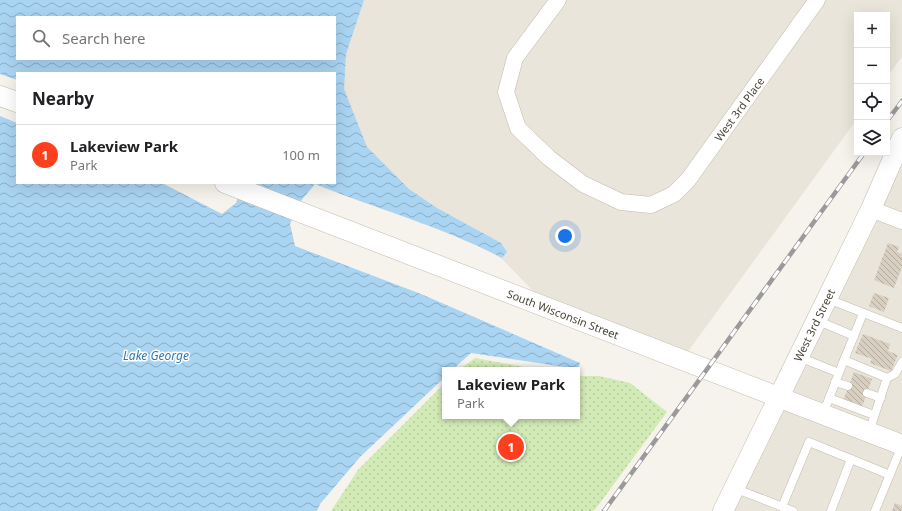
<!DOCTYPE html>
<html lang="en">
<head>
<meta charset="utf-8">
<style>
  body { margin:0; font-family:"Noto Sans",sans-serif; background:#f2f2f2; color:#202124 }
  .controls { position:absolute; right:12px; top:12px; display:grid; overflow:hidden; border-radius:0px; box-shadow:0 4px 16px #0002 }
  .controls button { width:36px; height:36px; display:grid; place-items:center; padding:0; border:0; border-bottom:1px solid #e0e0e0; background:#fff; color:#202124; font:20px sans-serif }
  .you { position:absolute; left:565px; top:236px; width:14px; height:14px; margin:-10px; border:3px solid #fff; border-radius:50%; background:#1a73e8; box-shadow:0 0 0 6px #1a73e833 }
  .badge { display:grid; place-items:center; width:26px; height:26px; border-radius:50%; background:#fc3f1d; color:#fff; font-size:13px; font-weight:700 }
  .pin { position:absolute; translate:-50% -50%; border:2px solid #fff; box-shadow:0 1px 4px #0006 }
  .popup { position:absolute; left:442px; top:367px; width:138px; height:52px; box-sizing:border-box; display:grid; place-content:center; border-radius:0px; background:#fff; filter:drop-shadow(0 1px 3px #0005); font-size:13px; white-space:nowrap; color:#757577 }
  .popup b { font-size:15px; color:#202124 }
  .popup::after { content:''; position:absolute; left:50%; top:100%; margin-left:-8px; border:8px solid transparent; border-top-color:#fff }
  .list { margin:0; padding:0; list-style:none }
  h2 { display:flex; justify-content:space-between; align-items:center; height:52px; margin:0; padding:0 16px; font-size:17px }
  h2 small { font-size:13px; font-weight:400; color:#757577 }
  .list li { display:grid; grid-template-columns:26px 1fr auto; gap:12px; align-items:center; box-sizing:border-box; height:60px; padding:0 16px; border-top:1px solid #e0e0e0 }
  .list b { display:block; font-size:15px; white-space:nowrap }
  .list p { margin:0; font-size:13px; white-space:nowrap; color:#757577 }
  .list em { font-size:13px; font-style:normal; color:#757577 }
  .icon { flex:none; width:22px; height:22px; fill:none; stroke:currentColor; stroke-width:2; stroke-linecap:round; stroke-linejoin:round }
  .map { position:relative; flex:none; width:902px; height:511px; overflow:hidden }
  .search { position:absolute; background:#fff; box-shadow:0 4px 16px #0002; left:16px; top:16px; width:320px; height:44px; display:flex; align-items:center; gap:10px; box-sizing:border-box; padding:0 14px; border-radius:0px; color:#757577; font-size:15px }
  .panel { position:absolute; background:#fff; box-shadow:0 4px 16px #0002; left:16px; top:72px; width:320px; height:112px; border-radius:0px }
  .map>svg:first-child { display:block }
  .residential { fill:#eae5da }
  .grass { fill:url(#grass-dots) }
  .water { fill:url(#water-waves); fill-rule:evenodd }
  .building { fill:url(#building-back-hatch) }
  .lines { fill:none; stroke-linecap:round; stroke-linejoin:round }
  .service-casing { stroke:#c2bbae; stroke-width:9 }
  .minor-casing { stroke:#c2bbae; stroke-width:17 }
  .tertiary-casing { stroke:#c2bbae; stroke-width:21 }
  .service { stroke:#fff; stroke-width:8 }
  .minor { stroke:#fff; stroke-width:16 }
  .tertiary { stroke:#fff; stroke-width:20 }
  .rail-casing { stroke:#9a9a9a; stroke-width:4.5 }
  .rail { stroke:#fff; stroke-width:3; stroke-dasharray:9; stroke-linecap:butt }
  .labels { text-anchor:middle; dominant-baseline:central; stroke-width:3; stroke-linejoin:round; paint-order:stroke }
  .street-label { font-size:11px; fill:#4b4439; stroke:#fff }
  .water-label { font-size:12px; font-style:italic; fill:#2e7ab2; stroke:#fff }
</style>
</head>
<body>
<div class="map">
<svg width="902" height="511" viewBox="0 0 902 511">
  <defs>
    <pattern id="grass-dots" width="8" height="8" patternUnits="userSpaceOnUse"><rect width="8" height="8" fill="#d2eab5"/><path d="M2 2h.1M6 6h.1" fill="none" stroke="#b6ca9c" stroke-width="1.8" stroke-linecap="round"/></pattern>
    <pattern id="water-waves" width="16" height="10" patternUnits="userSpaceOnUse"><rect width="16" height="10" fill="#a9d4f2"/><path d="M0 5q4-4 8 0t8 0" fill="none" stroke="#8caec5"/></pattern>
    <pattern id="building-back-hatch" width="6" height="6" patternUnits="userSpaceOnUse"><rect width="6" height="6" fill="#d8cfc1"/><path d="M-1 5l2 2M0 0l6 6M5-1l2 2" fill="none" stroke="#b1aa9e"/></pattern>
  </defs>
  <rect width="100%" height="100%" fill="#f6f3ec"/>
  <g class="residential">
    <path d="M339,0h563v57l-15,20v-62h-30v104l-173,238 -145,-60 -38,-39 -138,-78 -28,-107h-11l11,-14v-42z"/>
    <path d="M902,138v373h-189z"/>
  </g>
  <g class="grass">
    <path d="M475,358l65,12h-81z"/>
    <path d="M577,376h22l31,7 37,29 -73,99h-263l27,-41 87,-87v33h132z"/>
  </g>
  <path class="water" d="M0,0h364l-18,54 -2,35 23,58 42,42 28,19 64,35 6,9 -5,6c-59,-31 -125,-49 -187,-74l-15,18 -10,22 5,22 126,48 159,69 -2,6 -107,-16 -19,17h-7v7l-85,80 -40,47 -3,7h-317v-395l17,7v60h145l60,31 14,-11 7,-20h92v-110h-318v7l-17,-6zM17,17h318v42h-318z"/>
  <g class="building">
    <path d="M888,243l11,4 -2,5 5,2v13l-8,21 -20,-8z"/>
    <path d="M874,293l15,5 -5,14 -15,-6z"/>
    <path d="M863,334l27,10 -2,7 10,4 -7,16 -21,-8 2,-4 -17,-6z"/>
    <path d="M854,372l18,7 -10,28 -19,-6z"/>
    <path d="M895,503l7,3v5h-10z"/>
  </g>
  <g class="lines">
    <defs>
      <g id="service">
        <path d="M828,299l74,29"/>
        <path d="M816,320l38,16 -10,24"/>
        <path d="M854,336l9,-23"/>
        <path d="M799,357l40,16"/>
        <path d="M887,378l8,-4 7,-12"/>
        <path d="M835,382l13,4"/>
        <path d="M867,393l14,5"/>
        <path d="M829,398l45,17"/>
        <path d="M823,414l21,-54 43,18 -18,54"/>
        <path d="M734,488l59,23"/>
        <path d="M782,507l27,-65 81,33"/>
        <path d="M831,511l20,-52"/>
        <path d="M875,511l27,-66"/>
      </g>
      <g id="minor">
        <path d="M558,0l-43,58 -9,34 12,36 31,30 34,26 38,18 30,3 23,-11 14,-14 129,-180"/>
        <path d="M871,209l31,12"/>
      </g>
      <g id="tertiary">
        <path d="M0,96l17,6"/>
        <path d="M225,183l677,262"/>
        <path d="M723,511l148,-302 31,-71"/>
      </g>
    </defs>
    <use href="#service" class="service-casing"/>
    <use href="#minor" class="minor-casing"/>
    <use href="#tertiary" class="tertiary-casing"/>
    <use href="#service" class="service"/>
    <use href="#minor" class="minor"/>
    <use href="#tertiary" class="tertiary"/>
    <defs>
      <g id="rail">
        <path d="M887,121l15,-20"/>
        <path d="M604,511l260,-358"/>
      </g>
    </defs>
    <use href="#rail" class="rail-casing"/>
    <use href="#rail" class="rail"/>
  </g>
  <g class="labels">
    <g class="street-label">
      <text transform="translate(739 109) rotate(-54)">West 3rd Place</text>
      <text transform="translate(563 314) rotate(21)">South Wisconsin Street</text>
      <text transform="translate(814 325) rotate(-64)">West 3rd Street</text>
    </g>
    <g class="water-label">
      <text x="156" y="355">Lake George</text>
    </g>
  </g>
</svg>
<div class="controls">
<button>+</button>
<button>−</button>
<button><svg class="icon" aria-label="locate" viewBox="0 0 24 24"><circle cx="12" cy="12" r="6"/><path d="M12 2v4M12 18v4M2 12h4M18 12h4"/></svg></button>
<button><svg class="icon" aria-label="layers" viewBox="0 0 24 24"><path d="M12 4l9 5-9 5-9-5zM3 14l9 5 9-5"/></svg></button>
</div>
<div class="you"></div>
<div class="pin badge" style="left:511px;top:447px">1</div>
<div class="popup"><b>Lakeview Park</b>Park</div>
<div class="search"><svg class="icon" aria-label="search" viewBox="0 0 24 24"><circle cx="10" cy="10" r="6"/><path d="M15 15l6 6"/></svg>Search here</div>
<section class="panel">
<h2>Nearby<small></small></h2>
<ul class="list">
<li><span class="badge">1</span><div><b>Lakeview Park</b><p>Park</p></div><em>100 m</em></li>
</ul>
</section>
</div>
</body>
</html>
